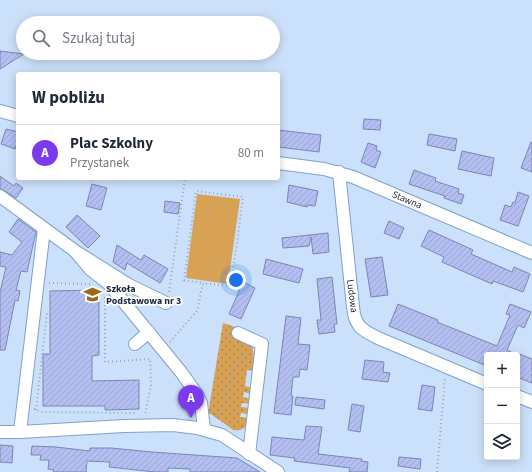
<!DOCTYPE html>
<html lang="pl">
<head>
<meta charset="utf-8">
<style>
  body { margin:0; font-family:"Source Sans 3",sans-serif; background:#f6f6f7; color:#1f2937 }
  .controls { position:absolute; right:12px; bottom:12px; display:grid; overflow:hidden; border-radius:4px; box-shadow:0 2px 10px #0003 }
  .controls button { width:36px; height:36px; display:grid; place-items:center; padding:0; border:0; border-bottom:1px solid #e0e1e3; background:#fff; color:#1f2937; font:20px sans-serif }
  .you { position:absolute; left:236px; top:280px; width:14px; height:14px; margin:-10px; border:3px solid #fff; border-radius:50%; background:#1a73e8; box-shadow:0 0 0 6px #1a73e833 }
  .badge { display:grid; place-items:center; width:26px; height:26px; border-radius:50%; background:#7c3aed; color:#fff; font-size:13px; font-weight:700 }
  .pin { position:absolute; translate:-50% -33px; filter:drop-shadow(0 1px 2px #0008) }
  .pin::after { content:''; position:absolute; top:21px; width:14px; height:12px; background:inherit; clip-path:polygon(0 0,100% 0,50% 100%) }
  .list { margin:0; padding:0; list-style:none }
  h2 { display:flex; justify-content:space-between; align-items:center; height:52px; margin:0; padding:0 16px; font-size:17px }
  h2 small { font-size:13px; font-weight:400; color:#747a83 }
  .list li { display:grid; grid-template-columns:26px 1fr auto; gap:12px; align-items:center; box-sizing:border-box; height:56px; padding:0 16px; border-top:1px solid #e0e1e3 }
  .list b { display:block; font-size:15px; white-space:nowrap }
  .list p { margin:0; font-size:13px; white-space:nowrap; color:#747a83 }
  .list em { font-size:13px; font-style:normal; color:#747a83 }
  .icon { flex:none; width:22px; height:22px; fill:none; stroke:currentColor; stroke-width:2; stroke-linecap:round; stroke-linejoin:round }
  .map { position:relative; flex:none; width:532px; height:472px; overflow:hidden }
  .search { position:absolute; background:#fff; box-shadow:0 2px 10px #0003; left:16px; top:16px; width:264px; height:44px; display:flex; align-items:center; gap:10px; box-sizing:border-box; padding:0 14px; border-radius:22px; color:#747a83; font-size:15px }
  .panel { position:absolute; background:#fff; box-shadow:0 2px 10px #0003; left:16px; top:72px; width:264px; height:108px; border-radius:4px }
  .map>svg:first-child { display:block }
  .green { fill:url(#green-dots) }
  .pitch { fill:#d7a156 }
  .building { fill:url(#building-hatch); stroke:#7b85b3 }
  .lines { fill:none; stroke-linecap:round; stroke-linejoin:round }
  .minor-casing { stroke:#80a1c9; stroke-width:14 }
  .path { stroke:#93a6bd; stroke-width:2; stroke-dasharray:1 3; stroke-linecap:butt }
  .minor { stroke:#fff; stroke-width:12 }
  .labels { text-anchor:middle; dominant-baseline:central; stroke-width:3.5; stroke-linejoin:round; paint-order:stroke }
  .street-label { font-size:10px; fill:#1c2939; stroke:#fff }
  .poi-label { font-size:10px; font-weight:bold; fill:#1c2939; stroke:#fff; text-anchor:start }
</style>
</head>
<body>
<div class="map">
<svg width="532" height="472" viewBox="0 0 532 472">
  <defs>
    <pattern id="green-dots" width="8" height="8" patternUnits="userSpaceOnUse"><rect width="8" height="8" fill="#d7a156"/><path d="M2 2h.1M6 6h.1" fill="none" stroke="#ae8348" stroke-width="1.8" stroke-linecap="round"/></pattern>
    <pattern id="building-hatch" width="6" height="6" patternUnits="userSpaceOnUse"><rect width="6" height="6" fill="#b3bff1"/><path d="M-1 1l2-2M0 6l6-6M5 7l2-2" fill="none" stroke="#99a4cf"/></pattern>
  </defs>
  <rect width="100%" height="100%" fill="#cbe0fa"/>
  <path class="green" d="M223,323l12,4 -2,7 19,9 4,28 -9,-1 -2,16 8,2 -1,6 -8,-2 -1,5 8,2v5l-9,-1 -1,4 9,1 -1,6 -8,-1 -1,4 9,1c-3,10 -6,13 -16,12l-22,-16h-3z"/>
  <path class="pitch" d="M197,194l43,5 -12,85 -42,-6z"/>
  <g class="building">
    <path d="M0,51l24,3 -24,15z"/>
    <path d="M364,119l17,1 -1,10 -17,-1z"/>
    <path d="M6,129l12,3v8l-3,9 -14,-5z"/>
    <path d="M278,130l43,5 -2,17 -41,-5z"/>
    <path d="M429,134l28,5 -2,12 -28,-6z"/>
    <path d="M531,142h1v30l-11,-4z"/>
    <path d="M368,143l9,3 -1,4 5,2 -6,16 -14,-6z"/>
    <path d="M462,151l32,7 -3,18 -33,-7z"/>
    <path d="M414,170l22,8 -1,3 24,8 -1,4 6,2 -3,9 -17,-6 1,-2 -36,-12z"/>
    <path d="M0,176l14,10 2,-3 7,5 -7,10 -16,-10z"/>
    <path d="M92,184l15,4 -6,22 -15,-4z"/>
    <path d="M289,185l29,6 -3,15 -8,-1v2l-20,-5z"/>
    <path d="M518,192l11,4 -11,30 -18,-6 5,-15 6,2 2,-5 2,1z"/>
    <path d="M165,201l15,2 -2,11 -14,-2z"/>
    <path d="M77,215l23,21 -12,12 -22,-21z"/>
    <path d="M18,219l18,13 -9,40 -6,-1 -5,19 4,1 -2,10 -3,-1 -10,50h-5v-58l6,-25 -6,-1v-14l12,3 10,-13 -13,-10z"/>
    <path d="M389,221l15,7 -5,11 -15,-6z"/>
    <path d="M429,230l44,20 -2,4 41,18 2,-5 16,7 -7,18 -30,-11 -1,3 -50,-22 2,-5 -23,-11z"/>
    <path d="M328,233l1,19 -16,2 -2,-17 -2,9 -26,2 -1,-10z"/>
    <path d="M117,245l24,15 3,-5 24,14 -8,14 -33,-20 -2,7 -12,-8z"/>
    <path d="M382,257l6,38 -17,2 -6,-38z"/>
    <path d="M266,259l37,10 -4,14 -36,-9z"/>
    <path d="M332,277l5,47h-3l1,8 -16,2 -2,-14h4l-4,-41z"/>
    <path d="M243,282l12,6 -14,31 -12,-5z"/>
    <path d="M99,290v65l-7,1v25l47,-1v29l-34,1v-4h-62v-52h7v-63z"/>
    <path d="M398,304l40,16 -1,2 60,24 13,-31 -4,-1 4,-10 21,8 -7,16 -6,-3 -11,25 10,5v-2l15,6v24l-15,-6v-22h-30v11l-98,-40z"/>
    <path d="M286,316l15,2 -3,26 12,1 -3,25 -7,-1 -1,8h-6l-2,19h2l-2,19 -17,-2z"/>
    <path d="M365,360l19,2 -1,10 7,1 -2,9 -26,-3z"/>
    <path d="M422,385l13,2 -3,24 -14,-2z"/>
    <path d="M296,397l29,3 -1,9 -29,-4z"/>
    <path d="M352,404l12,2 -4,26 -12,-2z"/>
    <path d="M306,426l16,1 -4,27 44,5 -1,2 7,1 -1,10h-18l1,-4 -56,-7 1,-3 -25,-3 2,-18 32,3z"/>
    <path d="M0,445l13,1 -1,17 -12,-1z"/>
    <path d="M32,446l24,1 34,4v-3h21l41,4 85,6 23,14h-70v-3l-22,-1v4h-13l-46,-5 1,-5 -23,-1 -1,11h-33l1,-2 -6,-1 1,-9h-9l1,-5h-10z"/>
    <path d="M399,457l22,2 -1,10 -22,-3z"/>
  </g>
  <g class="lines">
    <defs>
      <g id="minor">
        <path d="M0,111l18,5"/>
        <path d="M278,163l46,6 29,8 179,76"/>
        <path d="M339,172l14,135c2,20 9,23 25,31l109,46"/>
        <path d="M0,196l75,55 54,34 37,18"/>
        <path d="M44,229l-24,203 104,-6 49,-1 24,3 25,7 56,37"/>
        <path d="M75,251l15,18 19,15 72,88 15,21 5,10 3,26"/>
        <path d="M238,333l24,11 -13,110"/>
        <path d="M135,344l14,-12"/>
        <path d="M517,396l15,6"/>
        <path d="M0,432h20"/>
      </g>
    </defs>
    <use href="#minor" class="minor-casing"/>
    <g class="path">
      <path d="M49,283l41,1"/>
      <path d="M169,292l16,-114"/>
      <path d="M105,297v65l45,-3 1,26 -6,30"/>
      <path d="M170,342l27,-31 6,-28 -19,-3 12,-89 47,6 -12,89 -28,-3"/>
      <path d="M34,409l7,3 94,1 2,1"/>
      <path d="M36,410l11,-97"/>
      <path d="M215,417l9,-11 9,-34 13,-20 3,-1"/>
      <path d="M437,472l8,-94"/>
    </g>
    <use href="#minor" class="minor"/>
  </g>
  <defs>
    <symbol id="school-bare" viewBox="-9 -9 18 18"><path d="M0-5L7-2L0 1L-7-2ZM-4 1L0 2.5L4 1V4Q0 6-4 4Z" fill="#9b6b1d" stroke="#fff" stroke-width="2.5" paint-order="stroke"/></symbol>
  </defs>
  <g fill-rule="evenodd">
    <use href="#school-bare" x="80" y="282" width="25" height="25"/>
  </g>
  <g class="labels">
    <g class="street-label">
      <text transform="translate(407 200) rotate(23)">Stawna</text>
      <text transform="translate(352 296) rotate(83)">Ludowa</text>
    </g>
    <g class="poi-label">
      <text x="106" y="289">Szkoła<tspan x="106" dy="12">Podstawowa nr 3</tspan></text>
    </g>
  </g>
</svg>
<div class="controls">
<button>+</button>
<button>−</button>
<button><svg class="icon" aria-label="layers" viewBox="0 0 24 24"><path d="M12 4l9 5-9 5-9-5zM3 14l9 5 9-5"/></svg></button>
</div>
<div class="you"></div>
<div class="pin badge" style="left:191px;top:418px">A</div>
<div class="search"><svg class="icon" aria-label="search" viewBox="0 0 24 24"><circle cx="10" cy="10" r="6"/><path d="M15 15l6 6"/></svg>Szukaj tutaj</div>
<section class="panel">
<h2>W pobliżu<small></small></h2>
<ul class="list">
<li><span class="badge">A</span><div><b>Plac Szkolny</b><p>Przystanek</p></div><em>80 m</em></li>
</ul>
</section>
</div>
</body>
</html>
